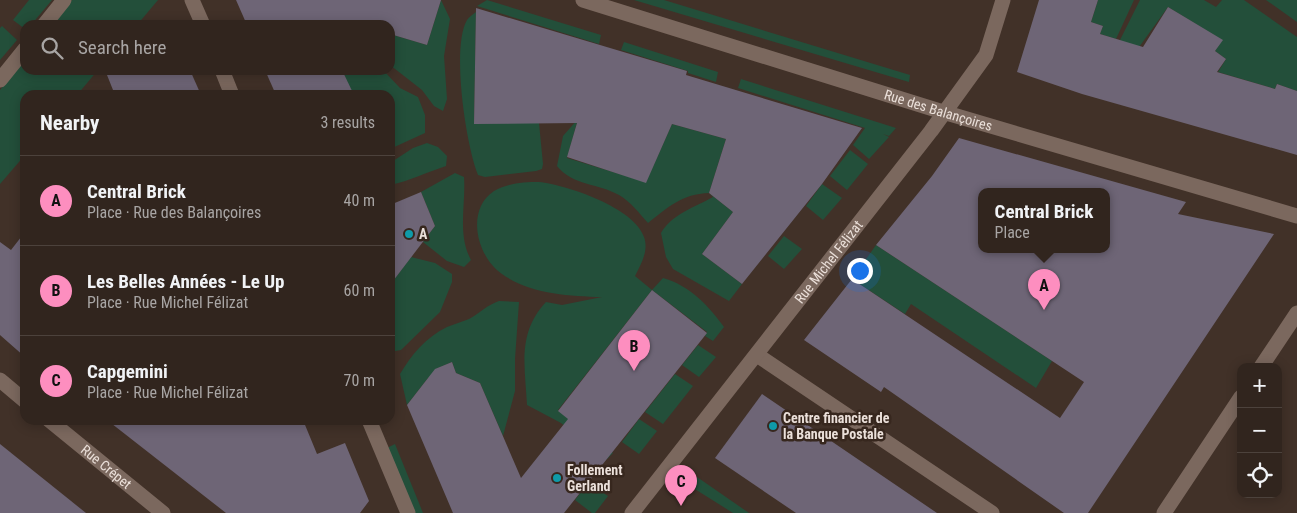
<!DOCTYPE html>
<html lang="en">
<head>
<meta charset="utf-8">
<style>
  body { margin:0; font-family:"Roboto Condensed",sans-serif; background:#3d312b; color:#f1f3f6 }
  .controls { position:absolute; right:15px; bottom:15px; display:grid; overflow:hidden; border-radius:10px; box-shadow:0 2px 12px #0003 }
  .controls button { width:45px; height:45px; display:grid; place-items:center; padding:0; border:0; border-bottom:1px solid #4c423c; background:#31251e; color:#f1f3f6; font:25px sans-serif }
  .you { position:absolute; left:859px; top:270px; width:18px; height:18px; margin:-12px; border:4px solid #fff; border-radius:50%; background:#1a73e8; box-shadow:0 0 0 8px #1a73e833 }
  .badge { display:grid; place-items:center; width:32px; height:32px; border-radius:50%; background:#fd8ebf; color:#111; font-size:16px; font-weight:700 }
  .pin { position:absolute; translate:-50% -41px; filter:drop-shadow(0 1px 2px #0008) }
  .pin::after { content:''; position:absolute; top:26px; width:18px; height:15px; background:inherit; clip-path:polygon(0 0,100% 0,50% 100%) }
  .popup { position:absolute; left:978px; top:188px; width:132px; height:65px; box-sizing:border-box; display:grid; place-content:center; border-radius:10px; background:#31251e; filter:drop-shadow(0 1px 4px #0005); font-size:16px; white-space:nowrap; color:#a8a5a4 }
  .popup b { font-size:19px; color:#f1f3f6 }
  .popup::after { content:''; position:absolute; left:50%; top:100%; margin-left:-10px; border:10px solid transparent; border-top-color:#31251e }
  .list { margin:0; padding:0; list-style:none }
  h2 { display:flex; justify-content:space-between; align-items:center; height:65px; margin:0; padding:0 20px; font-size:21px }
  h2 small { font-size:16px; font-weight:400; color:#a8a5a4 }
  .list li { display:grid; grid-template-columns:32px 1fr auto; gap:15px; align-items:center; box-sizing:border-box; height:90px; padding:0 20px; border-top:1px solid #4c423c }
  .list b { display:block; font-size:19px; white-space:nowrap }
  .list p { margin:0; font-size:16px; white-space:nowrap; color:#a8a5a4 }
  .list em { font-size:16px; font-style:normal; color:#a8a5a4 }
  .icon { flex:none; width:28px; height:28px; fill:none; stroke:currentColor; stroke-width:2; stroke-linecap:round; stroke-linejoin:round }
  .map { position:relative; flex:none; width:1297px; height:513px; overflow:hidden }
  .search { position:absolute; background:#31251e; box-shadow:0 2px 12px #0003; left:20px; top:20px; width:375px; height:55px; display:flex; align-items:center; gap:12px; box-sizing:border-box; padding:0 18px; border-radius:15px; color:#a8a5a4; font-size:19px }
  .panel { position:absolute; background:#31251e; box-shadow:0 2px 12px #0003; left:20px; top:90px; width:375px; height:335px; border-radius:15px }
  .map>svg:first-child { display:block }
  .green { fill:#234f3a }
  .building { fill:#6e6576; fill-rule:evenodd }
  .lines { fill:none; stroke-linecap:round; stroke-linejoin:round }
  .lane { stroke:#7b685e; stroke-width:15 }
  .street { stroke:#7b685e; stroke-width:15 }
  .secondary { stroke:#7b685e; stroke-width:15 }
  .culture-dot { fill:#0f9aa8; stroke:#37271e; stroke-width:2 }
  .labels { text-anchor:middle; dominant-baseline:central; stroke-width:5; stroke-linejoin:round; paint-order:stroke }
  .street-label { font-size:14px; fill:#ebe0da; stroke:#37271e }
  .poi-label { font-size:14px; font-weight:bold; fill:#ebe0da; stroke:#37271e; text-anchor:start }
</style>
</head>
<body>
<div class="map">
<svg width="1297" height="513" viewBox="0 0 1297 513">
  <rect width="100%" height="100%" fill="#413128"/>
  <g class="green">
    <path d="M29,0h23l-21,25h-6v4l-12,-9z"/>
    <path d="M72,0h86l-21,25h-85z"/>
    <path d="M441,0l9,19 -6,37 3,43 -4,12 -9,-5 -12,-16 -32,-25v-31l37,11z"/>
    <path d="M487,0l114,35 -2,9 -122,-38z"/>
    <path d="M634,0h30l246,75 -1,7z"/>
    <path d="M1098,0h36l-18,39 -16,-5 3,-8 -12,-4z"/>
    <path d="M1140,0h64l12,7 6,-7h22l53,37v54l-20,-7 -2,5 -57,-17 8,-13 -11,-8 7,-11 -54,-33 -39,54 -9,-21z"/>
    <path d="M1266,0h31v22z"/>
    <path d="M476,12l-2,111h65l4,41 -1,5 -6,2 -51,6 -7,-2c-12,-29 -27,-128 -11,-155 2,-3 6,-6 9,-8z"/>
    <path d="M2,26l15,14 -17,20v-32z"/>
    <path d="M624,42l94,30 -2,10 -28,-9v-2l-67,-21z"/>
    <path d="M25,59v11h73l-21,25h-52v60l-25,29v-94z"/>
    <path d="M342,70h41l17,18 18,9 7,18v18l-35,16v-54h-37z"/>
    <path d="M741,79l155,49 -7,8 -6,-2 6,3 -20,22 -16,-14 12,-17 -127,-40z"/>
    <path d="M578,119l-11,39 79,24 26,-58 54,15 -17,54 24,19 -31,42 40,30 -13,17 -56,-32 -7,-12 -5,-24c11,-19 34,-26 52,-36l-4,-4c-27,1 -41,14 -61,30 -9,-10 -17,-21 -29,-28 -21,-12 -46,-9 -62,-29l6,-30z"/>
    <path d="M427,143l11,4 9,9 -1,10c-19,6 -36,15 -56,19v-22l23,-15z"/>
    <path d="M850,150l18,14 -21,26 -17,-14z"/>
    <path d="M455,173l9,4c2,28 -7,57 7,83l-7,7 -17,-6 -24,-19 12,-16 -14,-34z"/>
    <path d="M539,182c28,3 96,26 105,55 5,14 -3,27 -9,39l17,14 11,-12c26,7 46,28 61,49l-11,14 -8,-5 2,-4 -55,-42 -94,120 55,43 -6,6 -46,-36 -34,-18c-2,-39 -10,-72 19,-103l16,3 40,-8c-34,-1 -72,-3 -100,-23 -25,-17 -37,-64 -8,-83 14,-8 30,-9 45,-9z"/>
    <path d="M822,184l20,14 -19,22 -17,-14z"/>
    <path d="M784,236l18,13 -18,20 -16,-13z"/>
    <path d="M876,245l176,116 -16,27 -125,-84 -6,10 -53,-35z"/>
    <path d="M411,257l24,6 17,11v8l-12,30 -39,38 -11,2v-67z"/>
    <path d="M499,301l20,1 -4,57v32l-12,45 -23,-53 -24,-10 -4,-11 -16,7 3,7 -11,2 -21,27 -7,-31c12,-20 25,-36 47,-47 7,-3 15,-5 22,-8 11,-6 18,-14 30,-18z"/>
    <path d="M698,345l18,12 -17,20 -17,-12z"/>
    <path d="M675,374l18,12 -30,38 -18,-12z"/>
    <path d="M639,419l18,12 -18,23 -17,-12z"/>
    <path d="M395,444l28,69h-12l-26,-64z"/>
    <path d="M697,477l52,36h-16l-43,-27z"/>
    <path d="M588,483l20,13 -13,17h-3l-17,-13z"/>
  </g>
  <g class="building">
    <path d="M236,0h205l-14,45 -37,-11v-9h-143z"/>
    <path d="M1039,0h59l-7,22 12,4 -3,8 43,13 25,-40 55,33 -8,11 11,8 -9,13 58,17 2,-5 20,7v64l-215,-61 -65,-22z"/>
    <path d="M476,8l211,63 -1,4 176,53 -40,56 -80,100 -40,-30 31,-42 -24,-19 17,-54 -54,-15 -26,59 -79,-26 10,-34 -103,1z"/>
    <path d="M105,70h85l11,25h-86z"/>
    <path d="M265,70h77l12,25h-78z"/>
    <path d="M959,138l227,64 -8,12 96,20 -186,279h-24l-180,-126 -3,5 -77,-52 48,-61 208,139 24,-36 -208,-137 56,-69zM982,191h124v58h-124z"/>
    <path d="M421,192l14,34 -45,59v-80z"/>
    <path d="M25,232v125l-25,-22v-93l11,8z"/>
    <path d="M652,290l55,43 -143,180h-111l-46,-108 28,-36 17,-7 4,11 24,10 41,95 47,-59 -10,-8z"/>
    <path d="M762,394l175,119h-141l-81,-55z"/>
    <path d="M107,420h196l14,34 28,-11 24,58 -9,12h-134z"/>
    <path d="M0,444l86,69h-86z"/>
  </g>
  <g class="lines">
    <g class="lane">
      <path d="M44,25l20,-25"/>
      <path d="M0,80l25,-31"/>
    </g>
    <g class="street">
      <path d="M192,0l11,25"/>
      <path id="s1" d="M583,0l360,112 354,104"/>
      <path d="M222,70l10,25"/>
      <path d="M757,355l235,158"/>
      <path d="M0,380l25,21"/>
      <path id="s2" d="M49,420l114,93"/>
      <path d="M369,420l39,93"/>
      <path id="s3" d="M632,513l299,-382 55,-76 17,-55"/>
    </g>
    <g class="secondary">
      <path d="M1261,367l36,-54"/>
      <path d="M1164,513l77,-116"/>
    </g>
  </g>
  <g class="culture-dot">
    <circle cx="409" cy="234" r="5"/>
    <circle cx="773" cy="426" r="5"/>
    <circle cx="557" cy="478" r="5"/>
  </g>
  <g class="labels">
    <g class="street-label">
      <text stroke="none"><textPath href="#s1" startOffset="372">Rue des Balançoires</textPath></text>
      <text stroke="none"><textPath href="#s3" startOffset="319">Rue Michel Félizat</textPath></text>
      <text stroke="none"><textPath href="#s2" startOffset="74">Rue Crépet</textPath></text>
    </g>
    <g class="poi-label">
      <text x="419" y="234">A</text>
      <text x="783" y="418">Centre financier de<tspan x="783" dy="16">la Banque Postale</tspan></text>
      <text x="567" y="470">Follement<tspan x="567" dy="16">Gerland</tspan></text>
    </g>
  </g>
</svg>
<div class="controls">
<button>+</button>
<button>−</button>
<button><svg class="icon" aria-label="locate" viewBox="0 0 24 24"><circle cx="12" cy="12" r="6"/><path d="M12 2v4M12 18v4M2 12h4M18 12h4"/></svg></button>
</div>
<div class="you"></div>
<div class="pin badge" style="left:1044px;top:310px">A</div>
<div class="popup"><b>Central Brick</b>Place</div>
<div class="pin badge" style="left:634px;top:371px">B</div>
<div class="pin badge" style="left:681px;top:506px">C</div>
<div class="search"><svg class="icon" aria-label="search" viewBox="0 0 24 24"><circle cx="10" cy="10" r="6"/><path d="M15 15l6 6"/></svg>Search here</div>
<section class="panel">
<h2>Nearby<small>3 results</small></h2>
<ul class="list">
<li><span class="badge">A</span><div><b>Central Brick</b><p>Place · Rue des Balançoires</p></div><em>40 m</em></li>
<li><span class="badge">B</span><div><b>Les Belles Années - Le Up</b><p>Place · Rue Michel Félizat</p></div><em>60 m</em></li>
<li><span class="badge">C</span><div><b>Capgemini</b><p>Place · Rue Michel Félizat</p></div><em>70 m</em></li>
</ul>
</section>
</div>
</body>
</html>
